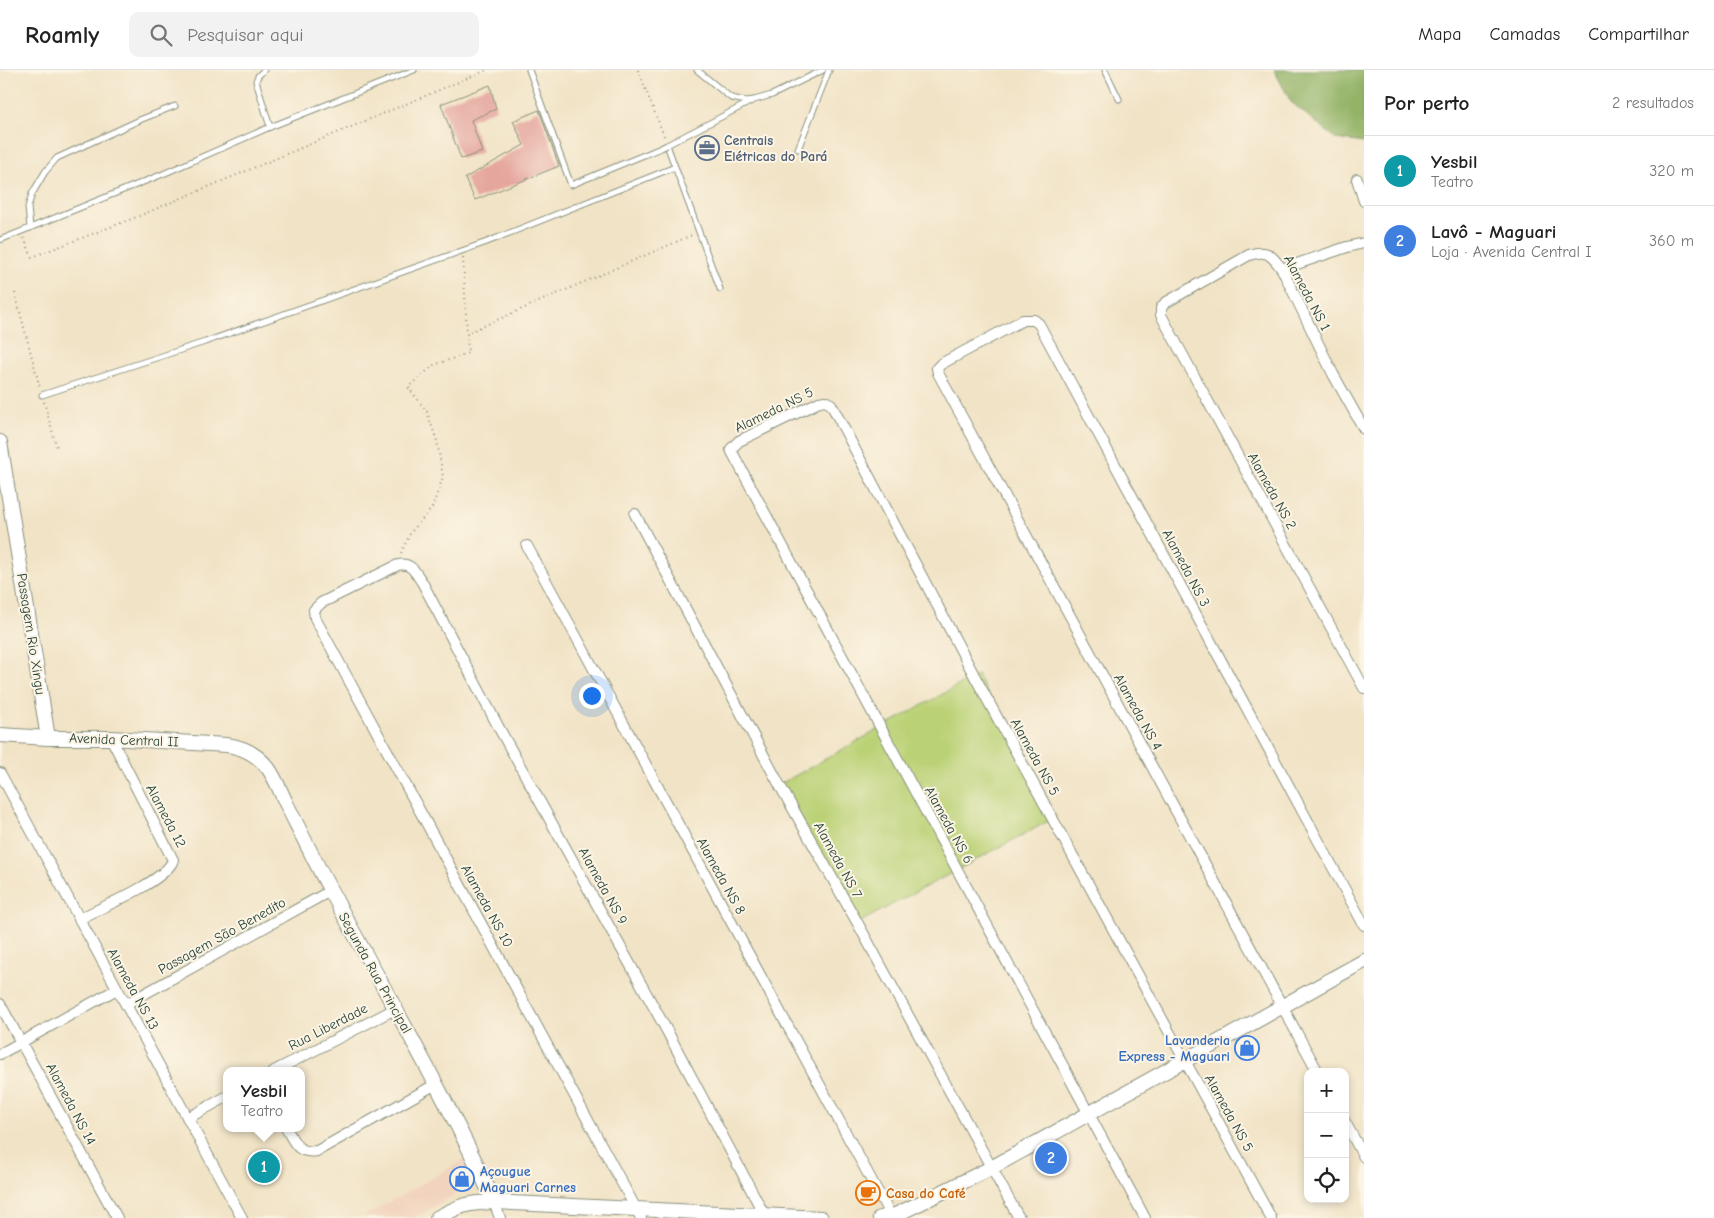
<!DOCTYPE html>
<html lang="pt">
<head>
<meta charset="utf-8">
<style>
  body { margin:0; font-family:"Comic Neue",sans-serif; background:#f2f2f2; color:#222 }
  .controls { position:absolute; right:15px; bottom:15px; display:grid; overflow:hidden; border-radius:10px; box-shadow:0 2px 8px #0003 }
  .controls button { width:45px; height:45px; display:grid; place-items:center; padding:0; border:0; border-bottom:1px solid #e0e0e0; background:#fff; color:#222; font:25px sans-serif }
  .you { position:absolute; left:591px; top:625px; width:18px; height:18px; margin:-12px; border:4px solid #fff; border-radius:50%; background:#1a73e8; box-shadow:0 0 0 8px #1a73e833 }
  .badge { display:grid; place-items:center; width:32px; height:32px; border-radius:50%; background:#2563eb; color:#fff; font-size:16px; font-weight:700 }
  .pin { position:absolute; translate:-50% -50%; border:2px solid #fff; box-shadow:0 1px 5px #0006 }
  .popup { position:absolute; left:223px; top:997px; width:82px; height:65px; box-sizing:border-box; display:grid; place-content:center; border-radius:10px; background:#fff; filter:drop-shadow(0 1px 4px #0005); font-size:16px; white-space:nowrap; color:#767676 }
  .popup b { font-size:19px; color:#222 }
  .popup::after { content:''; position:absolute; left:50%; top:100%; margin-left:-10px; border:10px solid transparent; border-top-color:#fff }
  .list { margin:0; padding:0; list-style:none }
  h2 { display:flex; justify-content:space-between; align-items:center; height:65px; margin:0; padding:0 20px; font-size:21px }
  h2 small { font-size:16px; font-weight:400; color:#767676 }
  .list li { display:grid; grid-template-columns:32px 1fr auto; gap:15px; align-items:center; box-sizing:border-box; height:70px; padding:0 20px; border-top:1px solid #e0e0e0 }
  .list b { display:block; font-size:19px; white-space:nowrap }
  .list p { margin:0; font-size:16px; white-space:nowrap; color:#767676 }
  .list em { font-size:16px; font-style:normal; color:#767676 }
  .icon { flex:none; width:28px; height:28px; fill:none; stroke:currentColor; stroke-width:2; stroke-linecap:round; stroke-linejoin:round }
  .map { position:relative; flex:none; width:1364px; height:1148px; overflow:hidden }
  header { display:flex; align-items:center; gap:30px; box-sizing:border-box; height:70px; padding:0 25px; background:#fff; border-bottom:1px solid #e0e0e0 }
  header strong { font-size:24px }
  nav { display:flex; gap:28px; margin-inline-start:auto; font-size:18px }
  .search { width:350px; height:45px; background:#f2f2f2; display:flex; align-items:center; gap:12px; box-sizing:border-box; padding:0 18px; border-radius:10px; color:#767676; font-size:19px }
  main { display:flex }
  aside { flex:1; background:#fff }
  .map>svg:first-child { display:block }
  .built { fill:#f2d4be }
  .green { fill:#bad175; stroke:#6c8754 }
  .forest { fill:#93b366; stroke:#59784d }
  .building { fill:#e5a69d }
  .lines { fill:none; stroke-linecap:round; stroke-linejoin:round }
  .lane-casing { stroke:#88907d; stroke-width:7 }
  .street-casing { stroke:#88907d; stroke-width:12 }
  .secondary-casing { stroke:#88907d; stroke-width:16 }
  .path { stroke:#88907d; stroke-width:2; stroke-dasharray:1 4; stroke-linecap:butt }
  .lane { stroke:#fff; stroke-width:5 }
  .street { stroke:#fff; stroke-width:10 }
  .secondary { stroke:#fff; stroke-width:14 }
  .lane-bridge-casing { stroke:#88907d; stroke-width:7; stroke-linecap:butt }
  .lane-bridge { stroke:#fff; stroke-width:5 }
  .labels { text-anchor:middle; dominant-baseline:central; stroke-width:4; stroke-linejoin:round; paint-order:stroke }
  .service-label { font-size:14px; font-weight:bold; fill:#4e5e75; stroke:#fcf5e5; text-anchor:start }
  .street-label { font-size:14px; fill:#1f3d34; stroke:#fcf5e5 }
  .shop-label { font-size:14px; font-weight:bold; fill:#366cbe; stroke:#fcf5e5; text-anchor:end }
  .food-label { font-size:14px; font-weight:bold; fill:#c56008; stroke:#fcf5e5; text-anchor:start }
</style>
</head>
<body>
<header>
<strong>Roamly</strong>
<div class="search"><svg class="icon" aria-label="search" viewBox="0 0 24 24"><circle cx="10" cy="10" r="6"/><path d="M15 15l6 6"/></svg>Pesquisar aqui</div>
<nav><a>Mapa</a><a>Camadas</a><a>Compartilhar</a></nav>
</header>
<main>
<div class="map">
<svg width="1364" height="1148" viewBox="0 0 1364 1148">
  <rect width="100%" height="100%" fill="#fcf5e5"/>
  <filter id="ink" filterUnits="userSpaceOnUse"><feTurbulence type="fractalNoise" baseFrequency=".02" numOctaves="2"/><feDisplacementMap in="SourceGraphic" scale="10" xChannelSelector="R" yChannelSelector="G"/><feConvolveMatrix kernelMatrix="1 2 1 2 8 2 1 2 1" color-interpolation-filters="sRGB"/></filter>
  <filter id="wash" filterUnits="userSpaceOnUse"><feTurbulence type="fractalNoise" baseFrequency=".0096" numOctaves="4" result="noise"/><feDisplacementMap in="SourceGraphic" scale="20" xChannelSelector="R" yChannelSelector="G"/><feGaussianBlur stdDeviation="1.12" result="paint"/><feColorMatrix in="noise" values="0 0 0 0 0 0 0 0 0 0 0 0 0 0 0 0 0 1.4 0 .05"/><feComposite in="paint" operator="in"/></filter>
  <g filter="url(#wash)">
    <rect width="100%" height="100%" fill="#f1e3c6"/>
    <path class="built" d="M465,1089l13,22 -64,37h-52z"/>
    <path class="green" d="M977,605l79,142 -198,106 -76,-140z"/>
    <path class="forest" d="M1274,0h90v73l-28,-4 -45,-37z"/>
    <g id="blocks">
      <g class="building">
        <path d="M490,15l6,24 -25,11 11,32 -21,7 -20,-55z"/>
        <path d="M539,40l20,56 -84,34 -10,-22 59,-33 -11,-24z"/>
      </g>
    </g>
  </g>
  <g filter="url(#ink)">
    <use href="#blocks" fill-opacity="0" stroke="#88907d" stroke-width="1"/>
    <g class="lines">
      <defs>
        <g id="lane">
          <path d="M264,0l-6,6 -2,5 14,46"/>
          <path d="M529,0l42,115 90,-37"/>
          <path d="M697,0l34,28 15,3 8,-1 18,-5 51,-25"/>
          <path d="M1105,0l14,29"/>
          <path d="M798,79l31,-79"/>
          <path d="M30,158l-2,-21 4,-13 13,-22 12,-14 85,-39 33,-13"/>
          <path d="M0,170l163,-66 107,-47 144,-57"/>
          <path d="M720,219l-53,-144 87,-45"/>
          <path d="M42,325l163,-53 282,-100 188,-75"/>
        </g>
        <g id="street">
          <path d="M1357,109l7,22"/>
          <path d="M1282,199l65,-22 17,-4"/>
          <path d="M1364,359l-31,-55 -51,-105c-11,-14 -14,-20 -33,-14l-84,48 -4,5v7l203,373"/>
          <path d="M635,444l144,270 78,138 162,296"/>
          <path d="M527,476l365,672"/>
          <path d="M0,703l242,445"/>
          <path d="M79,849c21,-11 87,-38 94,-59l-62,-122"/>
          <path d="M0,934l117,214"/>
          <path d="M126,934l204,-113"/>
          <path d="M0,984l117,-65"/>
          <path d="M274,1001l121,-62"/>
          <path d="M1318,1002l-380,-699 -1,-5 4,-4 82,-44h11l5,4 325,601"/>
          <path d="M188,1048l38,-21"/>
          <path d="M1345,1052l19,35"/>
          <path d="M286,1058c9,15 11,26 31,23l119,-67"/>
          <path d="M494,1132l6,16"/>
          <path d="M641,1148l-326,-600 -1,-8 7,-7 77,-38c13,-3 17,7 24,17l77,146 167,301 100,189"/>
          <path d="M1145,1148l-413,-766 -1,-3 8,-8 80,-39 6,-1 6,3 144,273 296,541"/>
        </g>
        <g id="secondary">
          <path d="M0,372l48,296"/>
          <path d="M0,665l48,3h63l115,7c17,2 31,9 42,23 8,11 13,25 19,37 15,30 29,59 45,88 55,102 114,203 162,309"/>
          <path d="M437,1148c24,-13 30,-15 57,-16l327,16"/>
          <path d="M880,1148l11,-1 19,-9 81,-40 373,-207"/>
        </g>
      </defs>
      <use href="#lane" class="lane-casing"/>
      <use href="#street" class="street-casing"/>
      <use href="#secondary" class="secondary-casing"/>
      <g class="path">
        <path d="M638,0l26,66"/>
        <path d="M24,168l8,19 102,-39 353,-148"/>
        <path d="M463,188l4,75"/>
        <path d="M15,223l25,95"/>
        <path d="M44,332l13,46"/>
        <path d="M401,483l10,-21 21,-24 11,-31 -6,-36 -10,-29 -19,-25 26,-22 34,-12 -1,-20 225,-98"/>
      </g>
      <use href="#lane" class="lane"/>
      <use href="#street" class="street"/>
      <use href="#secondary" class="secondary"/>
      <defs>
        <path id="lane-bridge" d="M661,78l6,-3"/>
      </defs>
      <use href="#lane-bridge" class="lane-bridge-casing"/>
      <use href="#lane-bridge" class="lane-bridge"/>
    </g>
  </g>
  <defs>
    <symbol id="office-ring" viewBox="-11 -11 22 22"><circle r="9.5" fill="#fcf5e5" stroke="#5c6f8a" stroke-width="1.5"/><path d="M-6-3h4V-5.5h4V-3h4V5H-6ZM-1-4.5V-3h2v-1.5ZM-6 0V1H6V0Z" fill="#5c6f8a"/></symbol>
    <symbol id="shop-ring" viewBox="-11 -11 22 22"><circle r="9.5" fill="#fcf5e5" stroke="#3f7fe0" stroke-width="1.5"/><path d="M-5-2.5h2.3a2.7 3.5 0 0 1 5.4 0H5L5.5 6h-11ZM-1.5-2.5h3a1.5 2.3 0 0 0-3 0Z" fill="#3f7fe0"/></symbol>
    <symbol id="cafe-ring" viewBox="-11 -11 22 22"><circle r="9.5" fill="#fcf5e5" stroke="#e8710a" stroke-width="1.5"/><path d="M-5.5-4.5H6V0H3Q3 3.5 0 3.5H-2.5Q-5.5 3.5-5.5 0ZM3-3.2v2h1.7v-2ZM-6 4.5H4V6H-6Z" fill="#e8710a"/></symbol>
  </defs>
  <g fill-rule="evenodd">
    <use href="#office-ring" x="693" y="64" width="28" height="28"/>
    <use href="#shop-ring" x="1233" y="964" width="28" height="28"/>
    <use href="#shop-ring" x="448" y="1095" width="28" height="28"/>
    <use href="#cafe-ring" x="854" y="1109" width="28" height="28"/>
  </g>
  <g class="labels">
    <g class="service-label">
      <text x="724" y="70">Centrais<tspan x="724" dy="16">Elétricas do Pará</tspan></text>
    </g>
    <g class="street-label">
      <text transform="translate(1307 223) rotate(62)">Alameda NS 1</text>
      <text transform="translate(774 340) rotate(-26)">Alameda NS 5</text>
      <text transform="translate(1272 421) rotate(61)">Alameda NS 2</text>
      <text transform="translate(1186 498) rotate(62)">Alameda NS 3</text>
      <text transform="translate(31 564) rotate(81)">Passagem Rio Xingu</text>
      <text transform="translate(1138 642) rotate(61)">Alameda NS 4</text>
      <text transform="translate(124 670) rotate(2)">Avenida Central II</text>
      <text transform="translate(1035 687) rotate(61)">Alameda NS 5</text>
      <text transform="translate(166 746) rotate(62)">Alameda 12</text>
      <text transform="translate(949 755) rotate(61)">Alameda NS 6</text>
      <text transform="translate(838 790) rotate(61)">Alameda NS 7</text>
      <text transform="translate(721 806) rotate(61)">Alameda NS 8</text>
      <text transform="translate(603 816) rotate(61)">Alameda NS 9</text>
      <text transform="translate(487 836) rotate(61)">Alameda NS 10</text>
      <text transform="translate(222 866) rotate(-29)">Passagem São Benedito</text>
      <text transform="translate(375 903) rotate(61)">Segunda Rua Principal</text>
      <text transform="translate(133 919) rotate(61)">Alameda NS 13</text>
      <text transform="translate(328 957) rotate(-27)">Rua Liberdade</text>
      <text transform="translate(71 1034) rotate(62)">Alameda NS 14</text>
      <text transform="translate(1229 1043) rotate(61)">Alameda NS 5</text>
    </g>
    <g class="shop-label">
      <text x="1230" y="970">Lavanderia<tspan x="1230" dy="16">Express - Maguari</tspan></text>
      <text x="480" y="1101" text-anchor="start">Açougue<tspan x="480" dy="16">Maguari Carnes</tspan></text>
    </g>
    <g class="food-label">
      <text x="886" y="1123">Casa do Café</text>
    </g>
  </g>
</svg>
<div class="controls">
<button>+</button>
<button>−</button>
<button><svg class="icon" aria-label="locate" viewBox="0 0 24 24"><circle cx="12" cy="12" r="6"/><path d="M12 2v4M12 18v4M2 12h4M18 12h4"/></svg></button>
</div>
<div class="you"></div>
<div class="pin badge" style="left:264px;top:1097px;background:#0f9aa8">1</div>
<div class="popup"><b>Yesbil</b>Teatro</div>
<div class="pin badge" style="left:1051px;top:1088px;background:#3f7fe0">2</div>
</div>
<aside>
<h2>Por perto<small>2 resultados</small></h2>
<ul class="list">
<li><span class="badge" style="background:#0f9aa8">1</span><div><b>Yesbil</b><p>Teatro</p></div><em>320 m</em></li>
<li><span class="badge" style="background:#3f7fe0">2</span><div><b>Lavô - Maguari</b><p>Loja · Avenida Central I</p></div><em>360 m</em></li>
</ul>
</aside>
</main>
</body>
</html>
